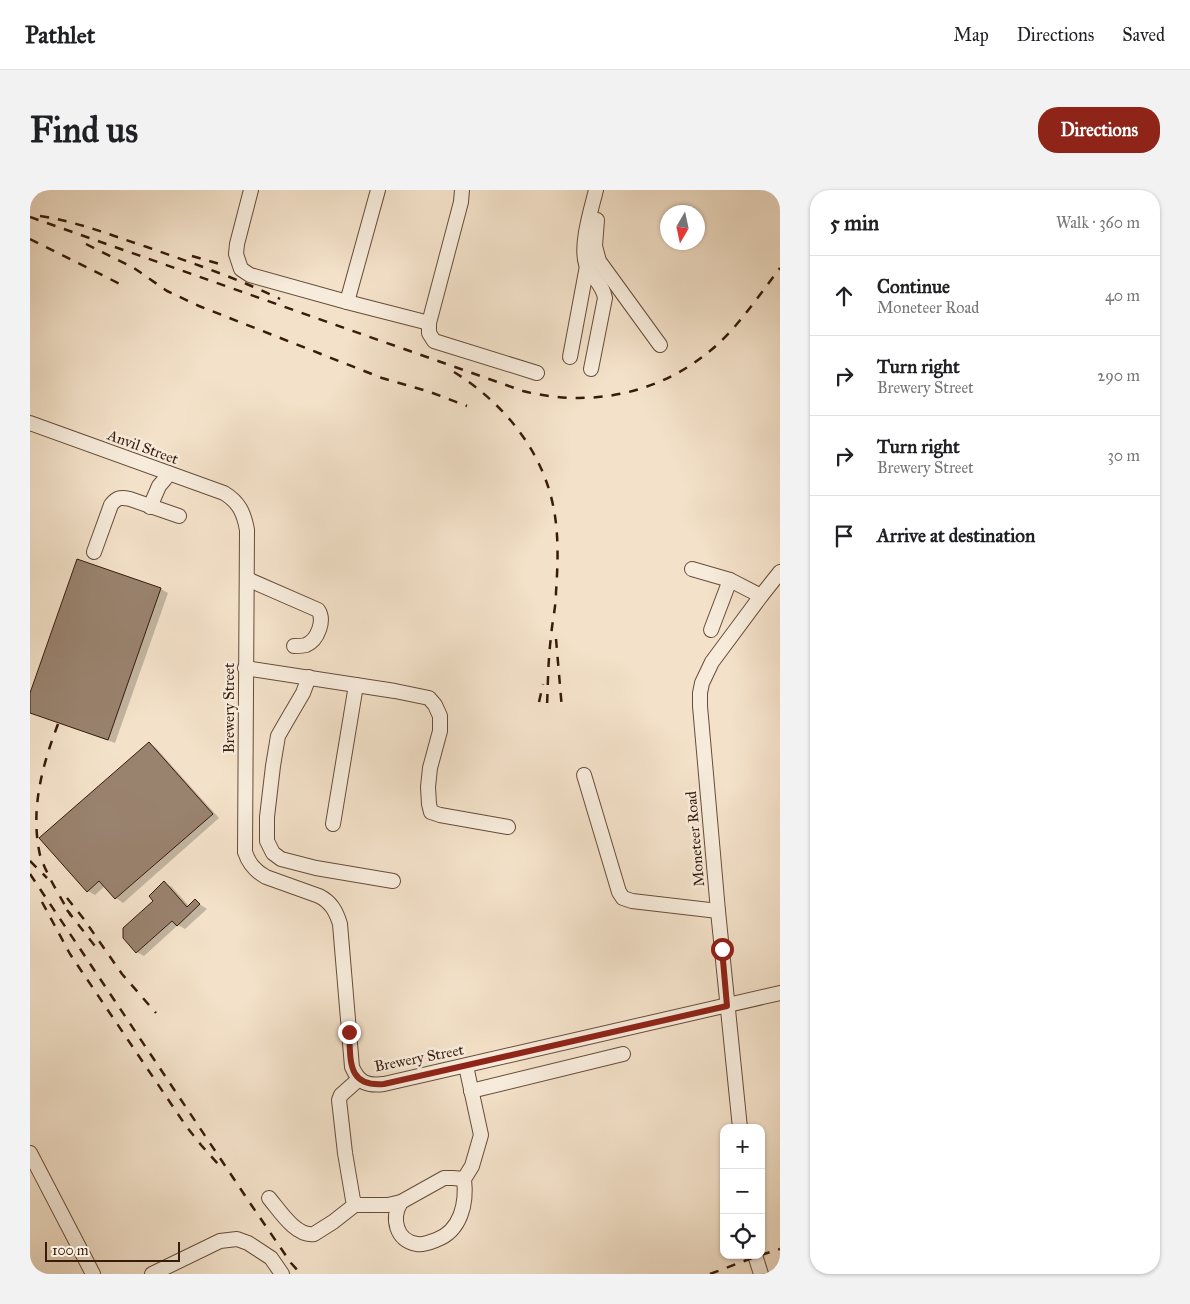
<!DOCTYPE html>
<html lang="en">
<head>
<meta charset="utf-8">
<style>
  body { margin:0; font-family:"IM FELL Great Primer",serif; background:#f2f2f2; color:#202124 }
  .controls { position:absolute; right:15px; bottom:15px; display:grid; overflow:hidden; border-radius:10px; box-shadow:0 1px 4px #0004 }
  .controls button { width:45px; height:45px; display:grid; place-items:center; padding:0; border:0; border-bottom:1px solid #e0e0e0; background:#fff; color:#202124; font:25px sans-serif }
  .compass { position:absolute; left:630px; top:15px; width:45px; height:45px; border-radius:50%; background:#fff; box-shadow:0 1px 4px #0004; rotate:189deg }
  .scale { position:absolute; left:15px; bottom:12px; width:135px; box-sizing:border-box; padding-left:5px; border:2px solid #381b0b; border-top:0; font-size:14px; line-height:18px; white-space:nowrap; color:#381b0b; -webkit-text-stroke:4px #f7ecdc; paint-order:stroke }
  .stop { position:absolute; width:15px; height:15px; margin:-11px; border:4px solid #8f2418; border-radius:50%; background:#fff }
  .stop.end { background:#8f2418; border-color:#fff; box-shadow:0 1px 5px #0008 }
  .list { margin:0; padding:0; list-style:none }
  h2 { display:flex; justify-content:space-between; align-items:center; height:65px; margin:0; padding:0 20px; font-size:21px }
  h2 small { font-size:16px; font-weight:400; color:#757577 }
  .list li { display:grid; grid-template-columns:32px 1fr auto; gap:15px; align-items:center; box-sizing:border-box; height:80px; padding:0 20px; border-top:1px solid #e0e0e0 }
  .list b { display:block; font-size:19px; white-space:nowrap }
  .list p { margin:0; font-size:16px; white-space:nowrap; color:#757577 }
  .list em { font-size:16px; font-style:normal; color:#757577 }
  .icon { flex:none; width:28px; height:28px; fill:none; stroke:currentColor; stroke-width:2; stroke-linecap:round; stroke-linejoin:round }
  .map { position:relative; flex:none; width:750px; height:1084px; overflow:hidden; border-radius:20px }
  header { display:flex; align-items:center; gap:30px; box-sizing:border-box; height:70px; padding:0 25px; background:#fff; border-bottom:1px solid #e0e0e0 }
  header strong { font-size:24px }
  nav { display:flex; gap:28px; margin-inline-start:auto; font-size:18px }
  .intro { display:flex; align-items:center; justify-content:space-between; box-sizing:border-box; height:120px; padding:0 30px }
  h1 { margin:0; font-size:35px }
  .button { padding:12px 22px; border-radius:20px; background:#8f2418; color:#fff; font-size:18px; font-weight:700 }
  main { display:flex; gap:30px; padding:0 30px }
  aside { flex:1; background:#fff; border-radius:20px; box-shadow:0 1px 4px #0004 }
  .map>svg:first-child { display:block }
  .shadow { fill:#0003 }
  .building { fill:#99826e; stroke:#381b0b }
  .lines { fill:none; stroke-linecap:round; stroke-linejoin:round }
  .minor-casing { stroke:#674c3a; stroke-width:16 }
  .minor { stroke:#f7ecdc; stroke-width:14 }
  .rail { stroke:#381b0b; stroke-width:2.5; stroke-dasharray:9 9; stroke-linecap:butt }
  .route { stroke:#8f2418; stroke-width:6 }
  .labels { text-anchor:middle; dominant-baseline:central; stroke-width:5; stroke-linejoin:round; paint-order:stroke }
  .street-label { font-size:15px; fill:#381b0b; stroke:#f7ecdc }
</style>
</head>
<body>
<header>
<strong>Pathlet</strong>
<nav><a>Map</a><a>Directions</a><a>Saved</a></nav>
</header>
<div class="intro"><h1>Find us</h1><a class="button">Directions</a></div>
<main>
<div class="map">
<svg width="750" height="1084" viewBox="0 0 750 1084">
  <rect width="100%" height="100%" fill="#f3e1c9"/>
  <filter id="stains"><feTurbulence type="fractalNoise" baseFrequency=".004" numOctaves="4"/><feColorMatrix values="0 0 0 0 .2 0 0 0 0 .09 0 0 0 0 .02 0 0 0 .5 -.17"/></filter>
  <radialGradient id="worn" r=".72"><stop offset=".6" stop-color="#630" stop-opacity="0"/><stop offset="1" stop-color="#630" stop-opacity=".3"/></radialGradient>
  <g class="shadow">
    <path d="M131,399l7,4 -53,150 -85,-30v-16z"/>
    <path d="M119,553l7,5 63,70 -96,85 -7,-5 -11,-12 -10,9 -7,-4z"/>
    <path d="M134,693l8,4 17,19 6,-5 12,8 -22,20 -7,-4 -34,31 -7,-4 18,-51z"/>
  </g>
  <g class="building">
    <path d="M47,369l84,29 -53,152 -78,-27v-20z"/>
    <path d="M119,552l64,72 -98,85 -16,-18 -12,11 -48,-54z"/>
    <path d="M134,691l23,26 8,-8 5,5 -23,22 -5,-5 -36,32 -13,-15v-10l30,-27 -4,-5z"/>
  </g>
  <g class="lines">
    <defs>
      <g id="minor">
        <path d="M221,0l-14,54 -1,10 5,15 9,6 97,27 82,21"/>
        <path d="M432,0l-1,12 -32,121v10l5,8 103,32"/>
        <path d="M567,30l-2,26 4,15 61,84"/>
        <path d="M317,112l31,-112"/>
        <path d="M540,167l17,-91"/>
        <path d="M561,179l14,-71c-2,-14 -14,-21 -19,-34 -6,-19 5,-54 10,-74"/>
        <path d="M0,233l194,70c15,9 20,20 23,37l-2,322c4,12 10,19 21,25l53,19c12,6 17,15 21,28l12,143c7,16 15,19 32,17l396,-91"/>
        <path d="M120,317l9,-21 6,-7 3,-6"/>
        <path d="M64,362l17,-47c6,-8 10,-8 19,-6l49,17"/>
        <path d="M662,379l38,11 31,16"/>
        <path d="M217,389l71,31c7,10 0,30 -12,35 -3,1 -8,1 -12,1"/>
        <path d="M681,440l19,-50"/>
        <path d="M215,478l150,23 34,7 6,7 5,11v15l-10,37 -2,19 1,17 2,8 9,3 68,12"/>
        <path d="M279,487l-6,16 -17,29 -8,14 -5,30 -6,51v24l6,12 8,6 35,9 77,13"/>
        <path d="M554,585l35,117 4,6 9,3 86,10"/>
        <path d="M303,634l23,-139"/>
        <path d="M329,889l-18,16 -2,5 6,53 8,47 3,4 3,1h29l13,-3"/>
        <path d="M441,901l152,-37"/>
        <path d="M710,938l-22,-217 -18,-205v-13l2,-10 10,-21 49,-66 19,-24"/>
        <path d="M0,963l63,121"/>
        <path d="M434,989l-11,-1h-9l-43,24c-10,16 -5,39 16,42 6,1 14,-2 19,-4 25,-9 31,-37 28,-61l8,-13 9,-31 -15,-69"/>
        <path d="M239,1008c11,13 27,39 45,36l19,-12 23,-18"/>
        <path d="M725,1065l6,19"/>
        <path d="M122,1084l68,-33 17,-2 11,4 23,15 11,16"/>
      </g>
    </defs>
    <use href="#minor" class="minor-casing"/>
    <use href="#minor" class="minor"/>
    <g class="rail">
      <path d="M10,26c39,6 70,19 107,31 45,16 90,31 133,52"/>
      <path d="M0,27l493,174c76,19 153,-1 207,-59 18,-20 34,-43 50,-64"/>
      <path d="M0,49l90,45"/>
      <path d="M56,54l48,24 33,23 32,15 183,72 48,14 37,14"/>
      <path d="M162,66l31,9"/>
      <path d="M424,182c48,30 87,76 99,133 6,28 5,58 3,87 0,15 -4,30 -5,45 -3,23 -3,46 -4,69"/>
      <path d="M526,449l6,70"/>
      <path d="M509,512l4,-18"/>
      <path d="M28,534c-16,42 -28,86 -18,131 7,21 20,41 31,61"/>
      <path d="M0,671l17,17"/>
      <path d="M0,684l222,332 39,57 10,11"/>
      <path d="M37,708l16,20 39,56 34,39"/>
      <path d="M12,712l28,52 116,172 15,19 18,20"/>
      <path d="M37,720l31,40"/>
      <path d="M731,1065l19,-6"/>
      <path d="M680,1084l50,-19"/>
    </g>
  </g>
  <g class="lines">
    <path class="route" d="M319,842c2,27 -3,55 35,52l343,-78 -5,-57"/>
  </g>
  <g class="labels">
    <g class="street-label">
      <text transform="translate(113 257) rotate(20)">Anvil Street</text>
      <text transform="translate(199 518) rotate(-90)">Brewery Street</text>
      <text transform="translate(665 649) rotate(-95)">Moneteer Road</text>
      <text transform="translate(389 868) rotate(-11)">Brewery Street</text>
    </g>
  </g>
  <rect width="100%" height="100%" filter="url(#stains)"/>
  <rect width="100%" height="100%" fill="url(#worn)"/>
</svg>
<div class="controls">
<button>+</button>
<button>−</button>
<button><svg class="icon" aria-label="locate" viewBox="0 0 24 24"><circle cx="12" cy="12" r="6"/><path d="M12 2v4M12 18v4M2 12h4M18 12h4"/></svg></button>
</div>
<svg class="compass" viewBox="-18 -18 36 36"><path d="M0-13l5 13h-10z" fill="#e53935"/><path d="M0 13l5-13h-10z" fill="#757577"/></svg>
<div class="scale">100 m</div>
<div class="stop" style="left:692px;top:759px"></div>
<div class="stop end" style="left:319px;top:842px"></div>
</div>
<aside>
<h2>5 min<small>Walk · 360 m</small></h2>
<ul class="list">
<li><svg class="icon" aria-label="ahead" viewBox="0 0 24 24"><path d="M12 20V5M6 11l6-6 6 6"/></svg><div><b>Continue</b><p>Moneteer Road</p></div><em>40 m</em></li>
<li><svg class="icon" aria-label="right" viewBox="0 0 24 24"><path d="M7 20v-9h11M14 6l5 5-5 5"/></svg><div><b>Turn right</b><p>Brewery Street</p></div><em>290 m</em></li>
<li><svg class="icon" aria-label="right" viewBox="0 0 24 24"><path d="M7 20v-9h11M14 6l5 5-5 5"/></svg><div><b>Turn right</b><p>Brewery Street</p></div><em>30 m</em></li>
<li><svg class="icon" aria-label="arrive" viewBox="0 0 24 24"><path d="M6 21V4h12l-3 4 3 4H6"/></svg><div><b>Arrive at destination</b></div></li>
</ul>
</aside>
</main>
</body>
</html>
